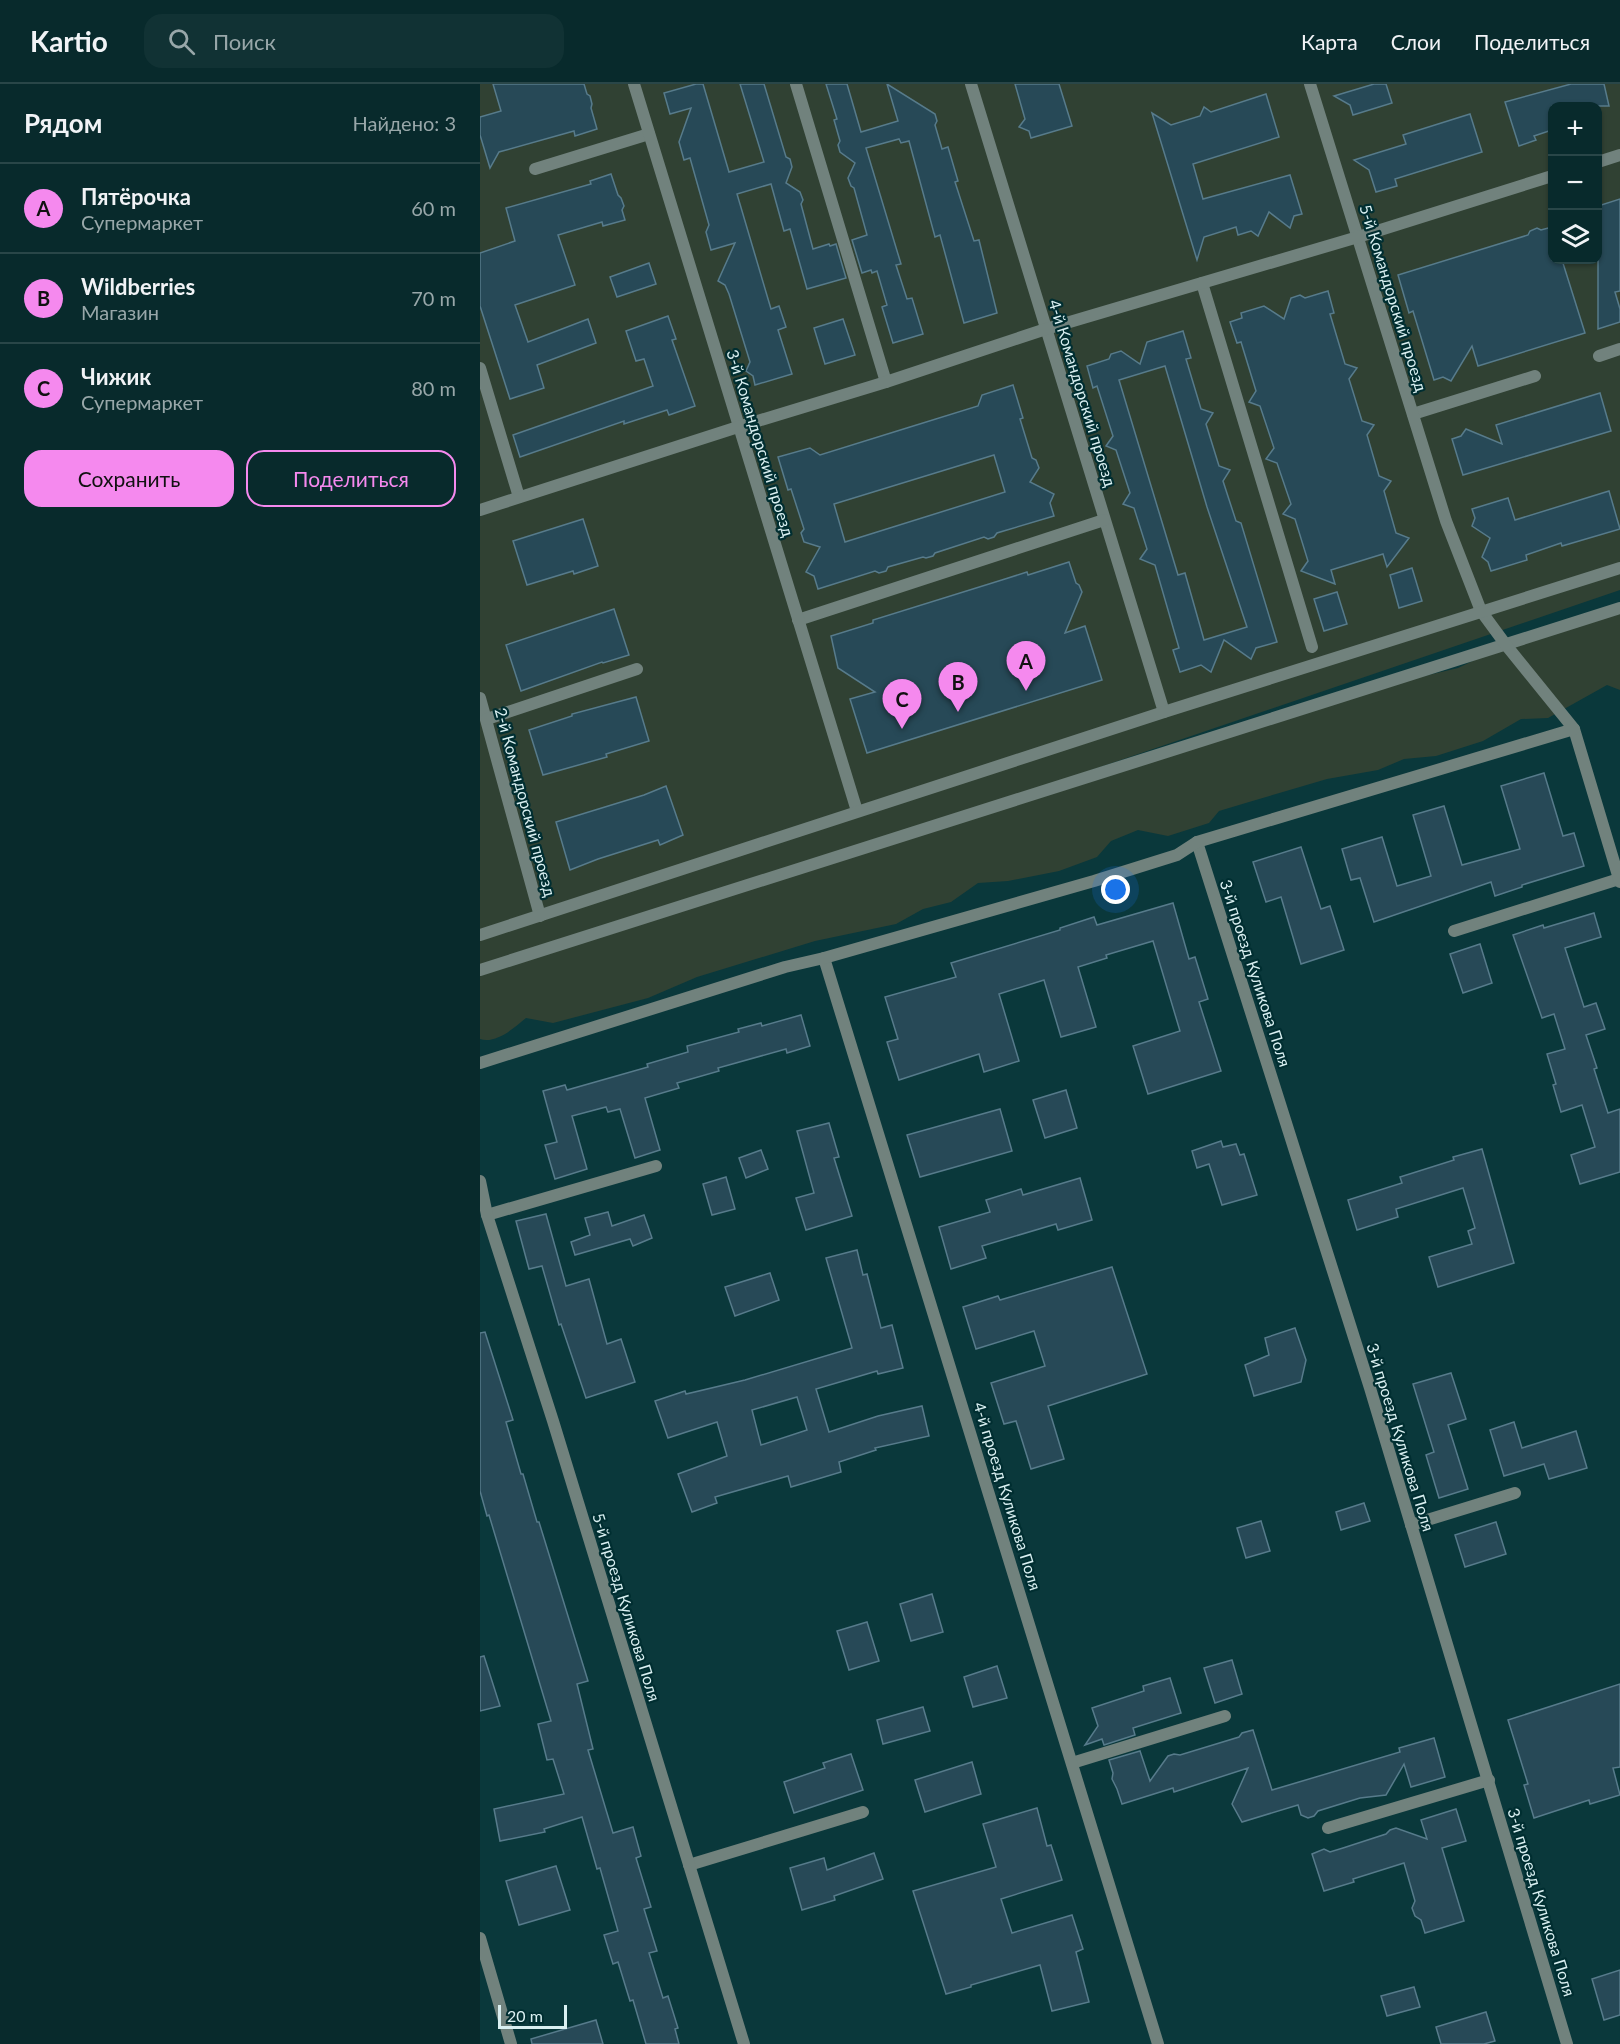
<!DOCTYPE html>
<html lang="ru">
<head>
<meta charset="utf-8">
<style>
  body { margin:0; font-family:Lato,sans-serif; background:#113234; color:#f1f3f6 }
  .controls { position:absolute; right:18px; top:18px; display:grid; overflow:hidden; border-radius:12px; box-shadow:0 2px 4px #0004 }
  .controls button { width:54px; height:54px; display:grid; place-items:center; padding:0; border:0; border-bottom:2px solid #294648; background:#082a2c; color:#f1f3f6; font:30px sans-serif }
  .scale { position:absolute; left:18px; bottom:15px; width:69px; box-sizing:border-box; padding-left:6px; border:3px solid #daf0f2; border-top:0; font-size:16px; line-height:21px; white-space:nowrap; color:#daf0f2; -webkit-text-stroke:4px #002e31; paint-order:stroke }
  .you { position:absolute; left:636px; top:806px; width:21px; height:21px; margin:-15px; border:4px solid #fff; border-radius:50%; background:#1a73e8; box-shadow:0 0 0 9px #1a73e833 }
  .badge { display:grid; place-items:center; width:39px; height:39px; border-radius:50%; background:#f589ee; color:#111; font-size:20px; font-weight:700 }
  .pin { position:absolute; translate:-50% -50px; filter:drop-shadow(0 2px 3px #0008) }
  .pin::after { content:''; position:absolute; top:32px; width:21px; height:18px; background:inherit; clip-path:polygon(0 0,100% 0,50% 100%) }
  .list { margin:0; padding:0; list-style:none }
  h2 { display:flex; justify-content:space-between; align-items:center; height:78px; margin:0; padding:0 24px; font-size:26px }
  h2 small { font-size:20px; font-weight:400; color:#98a7a9 }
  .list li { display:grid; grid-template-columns:39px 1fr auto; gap:18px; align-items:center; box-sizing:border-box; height:90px; padding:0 24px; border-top:2px solid #294648 }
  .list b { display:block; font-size:22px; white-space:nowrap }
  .list p { margin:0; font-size:20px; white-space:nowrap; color:#98a7a9 }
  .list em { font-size:20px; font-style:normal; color:#98a7a9 }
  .actions { display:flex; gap:12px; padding:18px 24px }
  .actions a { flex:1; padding:14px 0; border:2px solid #f589ee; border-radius:18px; text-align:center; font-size:21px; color:#f589ee }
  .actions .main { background:#f589ee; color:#111 }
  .icon { flex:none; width:33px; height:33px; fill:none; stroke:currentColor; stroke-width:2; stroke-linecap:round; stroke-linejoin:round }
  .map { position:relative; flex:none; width:1140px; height:1960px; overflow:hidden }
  header { display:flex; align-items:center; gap:36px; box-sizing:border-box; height:84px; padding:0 30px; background:#082a2c; border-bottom:2px solid #294648 }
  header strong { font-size:28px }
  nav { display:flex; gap:33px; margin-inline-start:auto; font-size:21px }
  .search { width:420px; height:54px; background:#113234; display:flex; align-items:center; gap:15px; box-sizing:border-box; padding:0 21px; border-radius:18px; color:#98a7a9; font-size:22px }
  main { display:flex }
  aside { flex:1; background:#082a2c }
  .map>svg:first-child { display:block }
  .green { fill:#304133; fill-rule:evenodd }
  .building { fill:#274957; stroke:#577b8b; stroke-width:1.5; fill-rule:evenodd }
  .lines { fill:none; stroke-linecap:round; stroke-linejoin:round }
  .lane { stroke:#71827d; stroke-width:12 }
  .street { stroke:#71827d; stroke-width:12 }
  .labels { text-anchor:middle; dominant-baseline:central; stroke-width:4.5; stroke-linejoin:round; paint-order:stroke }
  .street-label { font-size:16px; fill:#daf0f2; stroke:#002e31 }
</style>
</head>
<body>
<header>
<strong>Kartio</strong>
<div class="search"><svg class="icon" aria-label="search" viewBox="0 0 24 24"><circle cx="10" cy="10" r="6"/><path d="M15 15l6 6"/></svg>Поиск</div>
<nav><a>Карта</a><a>Слои</a><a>Поделиться</a></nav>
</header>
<main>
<aside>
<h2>Рядом<small>Найдено: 3</small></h2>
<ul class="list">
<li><span class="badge">A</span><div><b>Пятёрочка</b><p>Супермаркет</p></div><em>60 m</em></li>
<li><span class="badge">B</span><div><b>Wildberries</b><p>Магазин</p></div><em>70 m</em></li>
<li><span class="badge">C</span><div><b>Чижик</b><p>Супермаркет</p></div><em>80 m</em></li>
</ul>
<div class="actions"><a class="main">Сохранить</a><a>Поделиться</a></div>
</aside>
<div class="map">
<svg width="1140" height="1960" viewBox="0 0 1140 1960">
  <rect width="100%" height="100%" fill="#0a383b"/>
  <path class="green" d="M0,0h1140v506l-696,237 374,-121 160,-38 48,-23 114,-36v81l-13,-5 -59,33 -27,1 -38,22 -47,15 -32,3 -26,11 -51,9 -78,23 -30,9 -10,12 -41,13 -30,-6 -27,11 -14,16 -38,14 -51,10 -30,2 -27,19 -28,7 -27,15 -81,17 -118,36 -49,21 -95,25 -27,-5c-12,10 -30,26 -46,21zM1072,22h46v154h-46z"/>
  <g class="building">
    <path d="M13,0h91l3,10 3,2 2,8 -1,4 6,21 -22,7 -1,-5 -75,21 -9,16 -10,-33v-18l21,-6z"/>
    <path d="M216,0h7l26,88 35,-10 -24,-78h24l22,73 4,2 2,8 -6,16 14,9 3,8 -2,4 12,45 16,-5 1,2 6,-2 10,34 -39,11 -17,-60 -6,2 -13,-47 -34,10 34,115 8,-3 7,21 -8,3 14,44 -37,11 -2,-9 -7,-5 4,-9 -21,-68 -4,-9 -7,-4 17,-38 -24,7 -5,-18 3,-7 -19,-67 -6,2 -5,-18 12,-34 -21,6 -6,-21z"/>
    <path d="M346,0h21l14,48 37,-11 -11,-37 48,30 2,7 -2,4 7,24 6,-2 10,34 -3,1 19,59 5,-1 18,73 -33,10 -24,-88 -5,2 -26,-96 -8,2 -2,-4 -33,9 35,116 -5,1 11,34 5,-1 11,36 -30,9 -11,-36 5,-2 -10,-34 -5,2 -1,-3 -9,3 -10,-33 15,-5 -13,-47 -3,-2 -3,-8 7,-15 -15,-11 -2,-7 2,-4 -6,-21 3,-1z"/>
    <path d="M535,0h44l13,42 -41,12 -2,-7 -10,-4 6,-8z"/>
    <path d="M894,0h12l6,19 -39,12 -3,-10 -16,-9z"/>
    <path d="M1091,0h33l5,22h-57v24l-18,6 2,4 -17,6 -14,-44z"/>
    <path d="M786,10l13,43 -86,27 10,35 87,-24 12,39 -8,2 -4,12 -21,-16 -11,24 -7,-5 -13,4 -2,-8 -32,10 -7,23 -45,-147 19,12 29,-9 4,-9 7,5z"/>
    <path d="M990,30l12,38 -87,27 2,7 -21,6 -7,-22 -15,-10 52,-16 -3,-9z"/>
    <path d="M131,90l7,21 3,3 3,8 -2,4 3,10 -22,6 -1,-4 -44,13 17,50 -60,20 13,37 60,-23 8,24 -59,22 7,23 -34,11 -30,-93v-53l35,-12 -9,-33 85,-24 -1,-3z"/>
    <path d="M1140,115v92l-5,1 5,17v13l-22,7v-123z"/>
    <path d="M1072,143v33h10l23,73 -107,33 -6,-20 -21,35 -8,-4 -9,3 -21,-69 -4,2 -11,-38 130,-40 2,-4 7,-3 4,2z"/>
    <path d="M169,179l7,21 -39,13 -7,-20z"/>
    <path d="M848,207l6,22 -4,1 15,50 12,4 -8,11 13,42 12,4 -7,10 12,41 12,5 -7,10 12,42 13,5 -22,29 -4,-13 -52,16 4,14 -34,-13 7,-10 -13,-42 -12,-5 8,-10 -14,-41 -11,-4 8,-11 -14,-42 -11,-4 7,-11 -15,-49 -4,1 -7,-21 12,-4 -1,-5 23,-7 20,13 7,-21 9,-3 5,3z"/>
    <path d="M188,232l8,23 -4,1 23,66 -26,9 -2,-5 -43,14v-3l-104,36 -7,-22 140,-49 -9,-27 -8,2 -10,-30z"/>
    <path d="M363,235l12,36 -30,9 -11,-36z"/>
    <path d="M703,247l8,27 -5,1 15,50 12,4 -7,11 13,42 11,4 -7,11 13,40 5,2 36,119 -21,6 -5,11 -27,-19 -13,32 -10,-7 -21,7 -7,-22 6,-2 -24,-83 -15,-6 7,-10 -13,-41 -11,-4 7,-11 -14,-43 -10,-4 7,-10 -16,-50 -4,2 -6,-22 22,-7 2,-5 10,-3 19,13 7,-22zM685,282l42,141 40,120 -43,13 -19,-67 -7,2 -59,-195z"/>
    <path d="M533,301l10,33 -3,1 12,39 4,2 3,8 -9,14 24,12 -4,9 4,13 -57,17 -3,4 -6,2 -4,-2 -49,16 -2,3 -7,2 -3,-1 -35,10 -2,4 -7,2 -4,-2 -57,18 -4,-13 -8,-4 14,-25 -16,-5 -3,-9 3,-4 -13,-40 -3,1 -10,-33 32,-9 10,7 90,-28 68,-21 4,-11zM514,371l11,37 -160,50 -11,-38z"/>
    <path d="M1120,309l11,38 -148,44 -11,-36 9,-3 5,-7 36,15 -6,-19z"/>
    <path d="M1129,407l11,38 -58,17 -1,-3 -35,12 1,5 -36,11 -3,-9 -6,-5 8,-19 -18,-12 3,-8 -3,-9 36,-11 7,22z"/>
    <path d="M103,435l15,47 -24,8 -1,-3 -46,14 -14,-44z"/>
    <path d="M589,478l7,21 3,2 3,7 -17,41 20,-7 17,54 -235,73 -17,-54 25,-7 -37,-24 -7,-32 42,-13v-3l132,-41 22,-7 1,3z"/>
    <path d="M932,484l10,33 -23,7 -9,-33z"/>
    <path d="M857,508l10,32 -23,7 -10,-32z"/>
    <path d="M134,525l15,46 -26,8 -1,-1 -81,29 -15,-46z"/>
    <path d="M156,613l13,44 -43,13 1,3 -64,18 -14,-45 43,-14v-2z"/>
    <path d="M1064,689l19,63 11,-3 10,33 -62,19v2l-27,9 -4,-14 -117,40 -14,-44 -9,2 -9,-31 40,-12 15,49 34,-10 -18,-61 31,-9 18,59 58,-16 -19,-63z"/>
    <path d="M186,702l17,49 -23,10 -2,-5 -60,19 -28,11 -14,-48 88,-27z"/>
    <path d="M821,763l20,62 9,-3 14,44 -43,14 -20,-67 -15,5 -13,-40z"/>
    <path d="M693,819l16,56 6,-2 13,42 -9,3 22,69 -73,23 -15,-48 47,-15 -27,-90 -47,14 1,3 -29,9 18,60 -35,10 -17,-57 -45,14 20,67 -35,11 -5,-18 -80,26 -12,-38 11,-3 -13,-42 71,-20 -5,-14 109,-33v-2l34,-11 3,8z"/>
    <path d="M1114,829l7,24 -36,11 19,59 12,-4 9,26 -19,6 11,33 -3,1 14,44 12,-4v63l-40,12 -9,-29 24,-8 -13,-42 -21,7 -8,-27 3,-1 -9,-30 18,-5 -11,-35 -12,4 -29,-83 30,-10 1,3z"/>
    <path d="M1000,860l12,39 -29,10 -13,-39z"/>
    <path d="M321,931l9,31 -23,7 -1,-4 -68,19 1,3 -42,12 2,5 -34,10 15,52 -25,8 -15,-49 -12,3 -2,-5 -34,9 15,53 -32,10 -10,-34 12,-3 -14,-51 22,-6 2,5 81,-23 -1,-3 41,-12 -1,-6 52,-14 -1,-3 23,-6 1,3z"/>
    <path d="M586,1006l11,38 -32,10 -12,-38z"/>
    <path d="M520,1025l12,42 -92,26 -13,-42z"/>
    <path d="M349,1039l10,34 -5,1 18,58 -46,14 -10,-32 18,-5 -17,-62z"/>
    <path d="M741,1057l2,6 13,-3 4,11 4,-1 13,41 -35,10 -13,-41 -12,4 -5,-17z"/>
    <path d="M1002,1065l32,114 -76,24 -9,-30 43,-13 -4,-13 7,-3 -12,-40 -67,21 2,8 -41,13 -9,-30 54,-17 -2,-6 54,-17 -1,-3z"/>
    <path d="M281,1066l7,19 -22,9 -7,-20z"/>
    <path d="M246,1093l9,32 -23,6 -9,-31z"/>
    <path d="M600,1094l12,42 -34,10 -2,-6 -74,22 4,12 -35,11 -12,-42 51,-15 -4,-12 35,-11 2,6z"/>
    <path d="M128,1128l4,14 32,-11 8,23 -19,8 -3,-7 -55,16 -4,-13 19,-7 -5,-17z"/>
    <path d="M66,1130l20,72 23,-7 18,65 14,-5 14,43 -49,16 -25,-74 -2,1 -17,-59 -13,3 -13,-48z"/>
    <path d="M377,1166l6,25 4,-1 14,54 11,-3 11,43 -25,6 -1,-3 -61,18 13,43 49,-16 44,-10 7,30 -54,12 1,2 -37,12 2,10 -50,15 -3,-11 -73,21 2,6 -25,9 -14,-38 49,-18 -10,-34 -49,16 -13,-37 30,-10 1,3 59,-14 107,-32 -26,-90zM317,1313l10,33 -46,15 -9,-35z"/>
    <path d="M632,1183l35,107 -99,32 16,53 -33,10 -15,-48 -12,3 -13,-41 54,-17 -11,-35 -58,18 -13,-42 35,-11 2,4z"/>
    <path d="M290,1189l9,27 -44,16 -10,-29z"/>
    <path d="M815,1244l11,32 -5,22 -47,14 -9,-31 24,-10 -4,-17z"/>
    <path d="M5,1248l28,88 -7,2 15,52h2l14,48h2l49,159 -11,3 16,65 -5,1 25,83 20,-6 8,29 -5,2 15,49 -7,2 13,42 -8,2 14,45 5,-2 10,32 -3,1 4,15h-33l-13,-44 -3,1 -12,-39 -5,2 -9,-29 14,-4 -18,-63 -3,1 -15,-52 -38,12 1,3 -45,9 -6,-32 70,-15 -11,-35 -6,1 -9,-36 13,-3 -62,-206 -2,1 -7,-25v-158z"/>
    <path d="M971,1289l15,46 -18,6 20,64 -29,9 -13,-43 8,-3 -21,-68z"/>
    <path d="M1034,1338l8,26 54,-17 11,37 -38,11 -5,-15 -40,12 -14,-46z"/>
    <path d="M884,1419l6,18 -29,9 -5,-18z"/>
    <path d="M781,1437l9,30 -24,7 -9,-30z"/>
    <path d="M1016,1438l10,32 -41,13 -10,-32z"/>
    <path d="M452,1510l11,38 -32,9 -11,-37z"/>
    <path d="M387,1538l12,39 -30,9 -12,-39z"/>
    <path d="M4,1572l16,50 -20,5v-54z"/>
    <path d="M752,1576l10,34 -27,9 -11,-35z"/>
    <path d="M517,1582l10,32 -34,9 -9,-30z"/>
    <path d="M690,1594l11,35 -48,15 2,7 -31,10 -2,-6 -17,6 13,-19 -6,-18 52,-17 -1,-5z"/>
    <path d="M1140,1600v83l-7,1 7,27 -30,9 -1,-4 -55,18 -10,-33 4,-1 -20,-64z"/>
    <path d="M443,1623l7,24 -47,13 -6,-24z"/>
    <path d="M773,1646l19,60 128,-38 -1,-4 35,-10 11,39 -34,10 -7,-23 -18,31 -26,3 -42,13 -4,5 -6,2 -7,-3 -3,-10 -56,17 -10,-18 16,-36 -74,24 -1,-4 -51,16 -5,-15 -5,-10 1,-6 -4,-13 31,-9 10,30 18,-25 6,-2 6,1 59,-18 3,-4z"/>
    <path d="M371,1670l12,36 -69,23 -10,-31 41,-14 -2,-5z"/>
    <path d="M492,1678l9,32 -56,18 -10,-32z"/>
    <path d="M557,1724l10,38 4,-1 11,35 -61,19 11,34 60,-18 11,34 -7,3 13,50 -37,9 -12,-46 -69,20v2l-25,7 -33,-103 83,-24 -13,-43z"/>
    <path d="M976,1725l10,32 -24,7 22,73 -39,12 -4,-13 -6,-4 -3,-8 3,-7 -11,-38 -51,16 1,3 -30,9 -12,-37 12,-5 6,3 13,-4 43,-14 4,-4 6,-2 31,11 -6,-19z"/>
    <path d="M394,1769l9,26 -49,17 1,4 -33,10 -12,-42 34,-10 3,12z"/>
    <path d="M76,1782l14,44 -51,15 -13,-44z"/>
    <path d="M1140,1886v45l-16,5 -12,-41z"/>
    <path d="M934,1903l6,20 -33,9 -6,-20z"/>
    <path d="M1006,1928l9,29 -11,3h-43l-5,-17z"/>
    <path d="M116,1936l7,24h-71l-1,-5z"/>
  </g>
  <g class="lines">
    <g class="lane">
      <path d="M491,0l193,628"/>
      <path d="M55,85l114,-35"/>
      <path d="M1119,272l21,-7"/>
      <path d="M933,330l122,-38"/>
      <path d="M318,536l306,-100"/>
      <path d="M974,847l165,-52"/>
      <path d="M0,886l1140,-362"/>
      <path d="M7,1131l169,-49"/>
      <path d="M931,1441l104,-32"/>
      <path d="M592,1679l153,-47"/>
      <path d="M848,1744l161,-48"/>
      <path d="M209,1781l174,-53"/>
    </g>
    <g class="street">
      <path d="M154,0l223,727"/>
      <path d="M316,0l90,298"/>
      <path d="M830,0l136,437 35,90 25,34 68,84 46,153"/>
      <path d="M1118,78l22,-7"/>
      <path d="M722,199l110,364"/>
      <path d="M0,284l39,129"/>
      <path d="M0,426l258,-83 148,-45 160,-53 312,-92 194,-61"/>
      <path d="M0,614l60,218"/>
      <path d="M7,635l150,-50"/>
      <path d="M717,758l173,546 197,656"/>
      <path d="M0,851l684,-223 456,-144"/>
      <path d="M344,874l334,1086"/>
      <path d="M0,979l305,-96 39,-9 270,-77 83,-26 20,-13 377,-113"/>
      <path d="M0,1097l7,34 66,206 191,623"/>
      <path d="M0,1854l31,106"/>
    </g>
  </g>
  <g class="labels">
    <g class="street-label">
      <text transform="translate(914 214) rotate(73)">5-й Командорский проезд</text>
      <text transform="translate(603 309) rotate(73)">4-й Командорский проезд</text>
      <text transform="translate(281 359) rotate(73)">3-й Командорский проезд</text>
      <text transform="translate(46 718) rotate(75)">2-й Командорский проезд</text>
      <text transform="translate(776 889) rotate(72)">3-й проезд Куликова Поля</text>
      <text transform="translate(921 1353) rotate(73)">3-й проезд Куликова Поля</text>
      <text transform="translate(528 1412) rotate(73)">4-й проезд Куликова Поля</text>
      <text transform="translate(147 1523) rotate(73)">5-й проезд Куликова Поля</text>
      <text transform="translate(1062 1818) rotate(73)">3-й проезд Куликова Поля</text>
    </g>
  </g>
</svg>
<div class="controls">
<button>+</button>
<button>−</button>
<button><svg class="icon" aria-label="layers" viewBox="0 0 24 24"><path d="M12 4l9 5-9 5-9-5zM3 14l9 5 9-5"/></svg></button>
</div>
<div class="scale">20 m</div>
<div class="you"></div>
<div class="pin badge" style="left:546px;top:607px">A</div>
<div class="pin badge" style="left:478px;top:628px">B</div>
<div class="pin badge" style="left:422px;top:645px">C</div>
</div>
</main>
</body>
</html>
